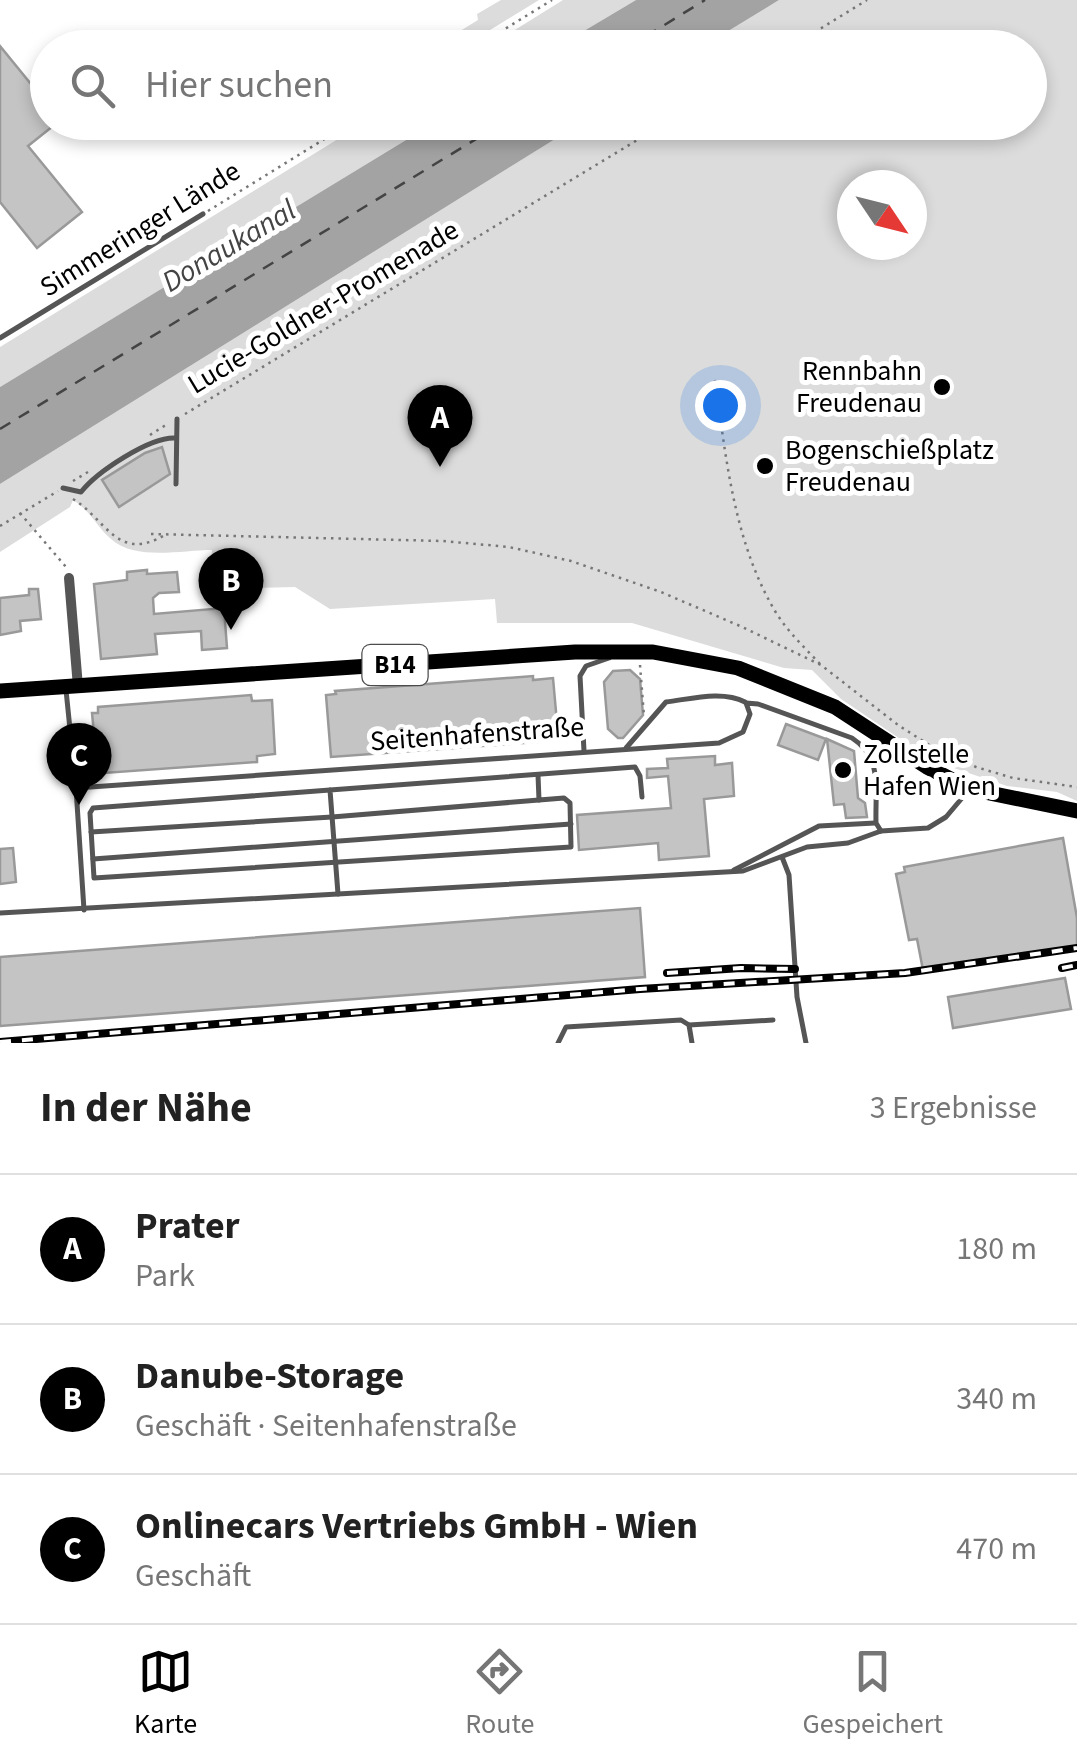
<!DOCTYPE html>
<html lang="de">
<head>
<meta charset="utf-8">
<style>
  body { margin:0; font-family:"Source Sans 3",sans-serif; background:#f6f6f6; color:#222 }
  .compass { position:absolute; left:837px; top:170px; width:90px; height:90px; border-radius:50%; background:#fff; box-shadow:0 5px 15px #0003; rotate:125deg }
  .you { position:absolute; left:720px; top:405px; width:35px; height:35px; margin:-25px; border:8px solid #fff; border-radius:50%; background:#1a73e8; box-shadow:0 0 0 15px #1a73e833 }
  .badge { display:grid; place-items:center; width:65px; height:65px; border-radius:50%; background:#000; color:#fff; font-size:32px; font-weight:700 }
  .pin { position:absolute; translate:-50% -82px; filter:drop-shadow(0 2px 5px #0008) }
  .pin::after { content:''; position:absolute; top:52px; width:35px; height:30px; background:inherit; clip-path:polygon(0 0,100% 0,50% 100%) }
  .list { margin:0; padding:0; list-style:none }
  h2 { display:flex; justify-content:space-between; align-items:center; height:130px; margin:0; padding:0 40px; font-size:42px }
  h2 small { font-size:32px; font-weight:400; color:#767676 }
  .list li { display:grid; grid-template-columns:65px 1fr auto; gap:30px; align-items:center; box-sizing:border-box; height:150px; padding:0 40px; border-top:2px solid #e0e0e0 }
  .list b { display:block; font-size:38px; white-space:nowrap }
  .list p { margin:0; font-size:32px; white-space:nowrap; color:#767676 }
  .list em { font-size:32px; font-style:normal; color:#767676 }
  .icon { flex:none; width:55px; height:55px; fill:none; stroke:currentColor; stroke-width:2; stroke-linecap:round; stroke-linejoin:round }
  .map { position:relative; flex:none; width:1077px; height:1043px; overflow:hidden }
  .search { position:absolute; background:#fff; box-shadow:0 5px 15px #0003; left:30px; right:30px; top:30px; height:110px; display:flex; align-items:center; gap:25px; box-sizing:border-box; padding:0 35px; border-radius:55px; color:#767676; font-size:38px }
  .sheet { height:580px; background:#fff }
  nav { display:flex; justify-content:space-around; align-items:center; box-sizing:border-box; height:140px; border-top:2px solid #e0e0e0; background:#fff; font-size:28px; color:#767676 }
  nav a { display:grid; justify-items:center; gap:5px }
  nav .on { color:#000 }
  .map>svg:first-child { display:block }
  .green { fill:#dcdcdc; fill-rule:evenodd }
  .water { fill:#a3a3a3 }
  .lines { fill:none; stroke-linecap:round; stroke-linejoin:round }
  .ferry { stroke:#444; stroke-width:2.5; stroke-dasharray:12 10; stroke-linecap:butt }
  .building { fill:#c4c4c4; stroke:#999; stroke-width:2.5 }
  .path { stroke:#777; stroke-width:2.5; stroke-dasharray:2.5 5; stroke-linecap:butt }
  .service { stroke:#555; stroke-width:5 }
  .minor { stroke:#555; stroke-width:10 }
  .primary { stroke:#000; stroke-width:15 }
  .rail-casing { stroke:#000; stroke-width:8 }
  .rail { stroke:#fff; stroke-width:4; stroke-dasharray:11; stroke-linecap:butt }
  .poi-dot { fill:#000; stroke:#fff; stroke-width:4 }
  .labels { text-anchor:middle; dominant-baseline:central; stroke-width:10; stroke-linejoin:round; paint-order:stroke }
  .shield { fill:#fff; stroke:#4c4c4c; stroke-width:2.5 }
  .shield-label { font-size:25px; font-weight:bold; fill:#000 }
  .street-label { font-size:28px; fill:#000; stroke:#fff }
  .poi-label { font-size:28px; fill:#000; stroke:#fff; text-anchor:start }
  .water-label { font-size:30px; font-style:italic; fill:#444; stroke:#fff }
</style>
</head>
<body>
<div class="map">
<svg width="1077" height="1043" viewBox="0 0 1077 1043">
  <rect width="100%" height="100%" fill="#fff"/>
  <g class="green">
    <path d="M501,0h38l-75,46 -30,1 44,-27 -1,-6z"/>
    <path d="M563,0h73l-79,47 -71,1z"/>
    <path d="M779,0h298v801l-20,-9 -50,-6 -74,-25 -92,-62 -29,-29 -28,-2 -152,-45h-135l-2,-24 -165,10 -35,-22 -86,2 3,-39c-30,0 -77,11 -101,-11 -16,-14 -19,-27 -38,-39l-3,7 -70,45v-68l581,-361 449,-1v-74l-328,-1zM852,185h60v60h-60z"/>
    <path d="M364,123h70l-434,264v-40z"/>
  </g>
  <g class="water">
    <path d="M636,0h143l-77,47h-145z"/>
    <path d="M434,123h147l-581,361v-97z"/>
  </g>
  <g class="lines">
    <g class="ferry">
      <path d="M627,48l78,-48"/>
      <path d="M0,429l504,-307"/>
    </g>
  </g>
  <g class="building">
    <path d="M0,46l48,59v17h10l-30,24 54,66 -45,36 -37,-46z"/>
    <path d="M162,447l8,27 -51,33 -17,-27 43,-27z"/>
    <path d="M147,570v4l30,-2 2,20 -20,1 -6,5 1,16 70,-6 3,40 -25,2 -1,-19 -46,3 2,20 -56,5 -7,-75 33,-4v-8z"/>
    <path d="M29,589h9l3,30 -21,2 1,10 -21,4v-37l29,-3z"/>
    <path d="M630,670l10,9 3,36 -20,23h-5l-10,-9 -4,-47 9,-11z"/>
    <path d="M533,676v4l20,-2 5,56 -21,1v7l-206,15 -5,-62 10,-1 -1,-3z"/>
    <path d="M251,695l1,6 20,-1 3,54 -18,2v6l-153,11 -1,-9h-6l-5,-51h6v-6z"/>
    <path d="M786,724l40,15 -8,21 -40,-15z"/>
    <path d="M827,739l27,12 4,47 7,5 2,14 -21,1 -2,-14 -10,1z"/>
    <path d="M715,756v9l17,-2 2,33 -30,3 5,57 -50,4 -1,-17 -79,7 -2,-35 94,-7 -3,-32 -21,2v-9l21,-1 -1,-9z"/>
    <path d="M1063,838l14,80v28l-154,24 -6,-31 -8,1 -13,-66 9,-2 -1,-5z"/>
    <path d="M13,848l3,34 -16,2v-35z"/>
    <path d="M640,908l5,69 -645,49v-69z"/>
    <path d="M1065,978l6,31 -118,19 -5,-31z"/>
  </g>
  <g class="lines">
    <g class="path">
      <path d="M300,48v-20"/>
      <path d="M474,48l78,-48"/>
      <path d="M789,48l78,-48"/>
      <path d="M298,122h8"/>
      <path d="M208,211l144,-89"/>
      <path d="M715,380c11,78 19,162 60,231 12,20 29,36 45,53"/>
      <path d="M185,414l482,-292"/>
      <path d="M150,435l19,-12"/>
      <path d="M73,481l15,-9"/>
      <path d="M73,499c33,20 44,64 92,36"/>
      <path d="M20,513l46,54"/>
      <path d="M0,526l58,-35"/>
      <path d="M151,534l292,7 66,6 62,14 90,31 79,34 81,39 77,60 36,23 42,19 37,11 64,9"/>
      <path d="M640,665l4,51"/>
    </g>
    <g class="service">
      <path d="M0,338l203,-124"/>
      <path d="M176,484l1,-65"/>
      <path d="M63,488l18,4c16,-20 68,-55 94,-54"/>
      <path d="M66,690l10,98 643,-45 24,-11 7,-18 -4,-11 12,1 94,34c31,20 23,51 24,85l5,8"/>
      <path d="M626,748l40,-46c25,-3 56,-12 79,0"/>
      <path d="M584,751l-4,-75 6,-10 23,-8"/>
      <path d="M76,788l8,122"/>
      <path d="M330,790l-237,18 -3,5 4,65 477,-31 -1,-44 -6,-5 -25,2 -1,-25"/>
      <path d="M91,832l241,-15 207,-17"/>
      <path d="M782,857l7,18 8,122 9,46"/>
      <path d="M93,859l478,-35"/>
      <path d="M734,870l85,-44 56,-3"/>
      <path d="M338,894l-8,-104 305,-23 5,9 2,21"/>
      <path d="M0,913l743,-42 64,-24 41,-4 33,-12 47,-3 18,-11 22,-26"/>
      <path d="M689,1025l84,-5"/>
      <path d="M558,1043l8,-16 115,-7 8,5 3,18"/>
    </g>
    <path class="minor" d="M69,578l9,109"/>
    <path class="primary" d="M0,691l575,-39h78l85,16 97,39 92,60 43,22 107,22"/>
    <defs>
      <g id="rail">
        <path d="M1062,968l15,-3"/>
        <path d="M667,973l74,-5 54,1"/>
        <path d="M0,1042l640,-53 265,-16 172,-25"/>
      </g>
    </defs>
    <use href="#rail" class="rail-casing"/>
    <use href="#rail" class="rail"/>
  </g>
  <g class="poi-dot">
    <circle cx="942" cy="387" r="10"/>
    <circle cx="765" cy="466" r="10"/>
    <circle cx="843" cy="770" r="10"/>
  </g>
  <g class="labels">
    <rect class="shield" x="362.5" y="645" width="65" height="40" rx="8"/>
    <g class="shield-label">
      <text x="395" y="665">B14</text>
    </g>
    <g class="street-label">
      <text transform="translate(140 229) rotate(-32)">Simmeringer Lände</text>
      <text transform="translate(323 307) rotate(-31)">Lucie-Goldner-Promenade</text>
      <text transform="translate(477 734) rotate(-4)">Seitenhafenstraße</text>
    </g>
    <g class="poi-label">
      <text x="922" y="371" text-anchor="end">Rennbahn<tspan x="922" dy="32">Freudenau</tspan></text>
      <text x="785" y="450">Bogenschießplatz<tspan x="785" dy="32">Freudenau</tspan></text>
      <text x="863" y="754">Zollstelle<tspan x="863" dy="32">Hafen Wien</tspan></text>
    </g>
    <g class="water-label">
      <text transform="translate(229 246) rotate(-31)">Donaukanal</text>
    </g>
  </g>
</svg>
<svg class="compass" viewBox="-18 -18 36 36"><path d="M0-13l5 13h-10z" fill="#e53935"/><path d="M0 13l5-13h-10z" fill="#767676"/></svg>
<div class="you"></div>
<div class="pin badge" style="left:440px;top:467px">A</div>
<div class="pin badge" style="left:231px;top:630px">B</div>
<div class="pin badge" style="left:79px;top:805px">C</div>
<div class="search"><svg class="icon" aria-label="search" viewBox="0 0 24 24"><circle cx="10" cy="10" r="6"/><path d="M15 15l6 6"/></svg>Hier suchen</div>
</div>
<section class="sheet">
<h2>In der Nähe<small>3 Ergebnisse</small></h2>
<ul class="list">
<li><span class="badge">A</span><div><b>Prater</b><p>Park</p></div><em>180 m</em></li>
<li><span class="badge">B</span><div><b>Danube-Storage</b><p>Geschäft · Seitenhafenstraße</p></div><em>340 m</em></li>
<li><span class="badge">C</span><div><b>Onlinecars Vertriebs GmbH - Wien</b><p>Geschäft</p></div><em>470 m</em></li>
</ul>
</section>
<nav>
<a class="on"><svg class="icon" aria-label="map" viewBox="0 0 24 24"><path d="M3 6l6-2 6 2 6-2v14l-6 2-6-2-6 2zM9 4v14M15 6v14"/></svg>Karte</a>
<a><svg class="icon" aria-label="directions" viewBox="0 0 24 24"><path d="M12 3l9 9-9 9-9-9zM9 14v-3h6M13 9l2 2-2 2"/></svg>Route</a>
<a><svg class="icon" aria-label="saved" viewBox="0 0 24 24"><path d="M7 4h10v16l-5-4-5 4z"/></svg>Gespeichert</a>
</nav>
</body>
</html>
